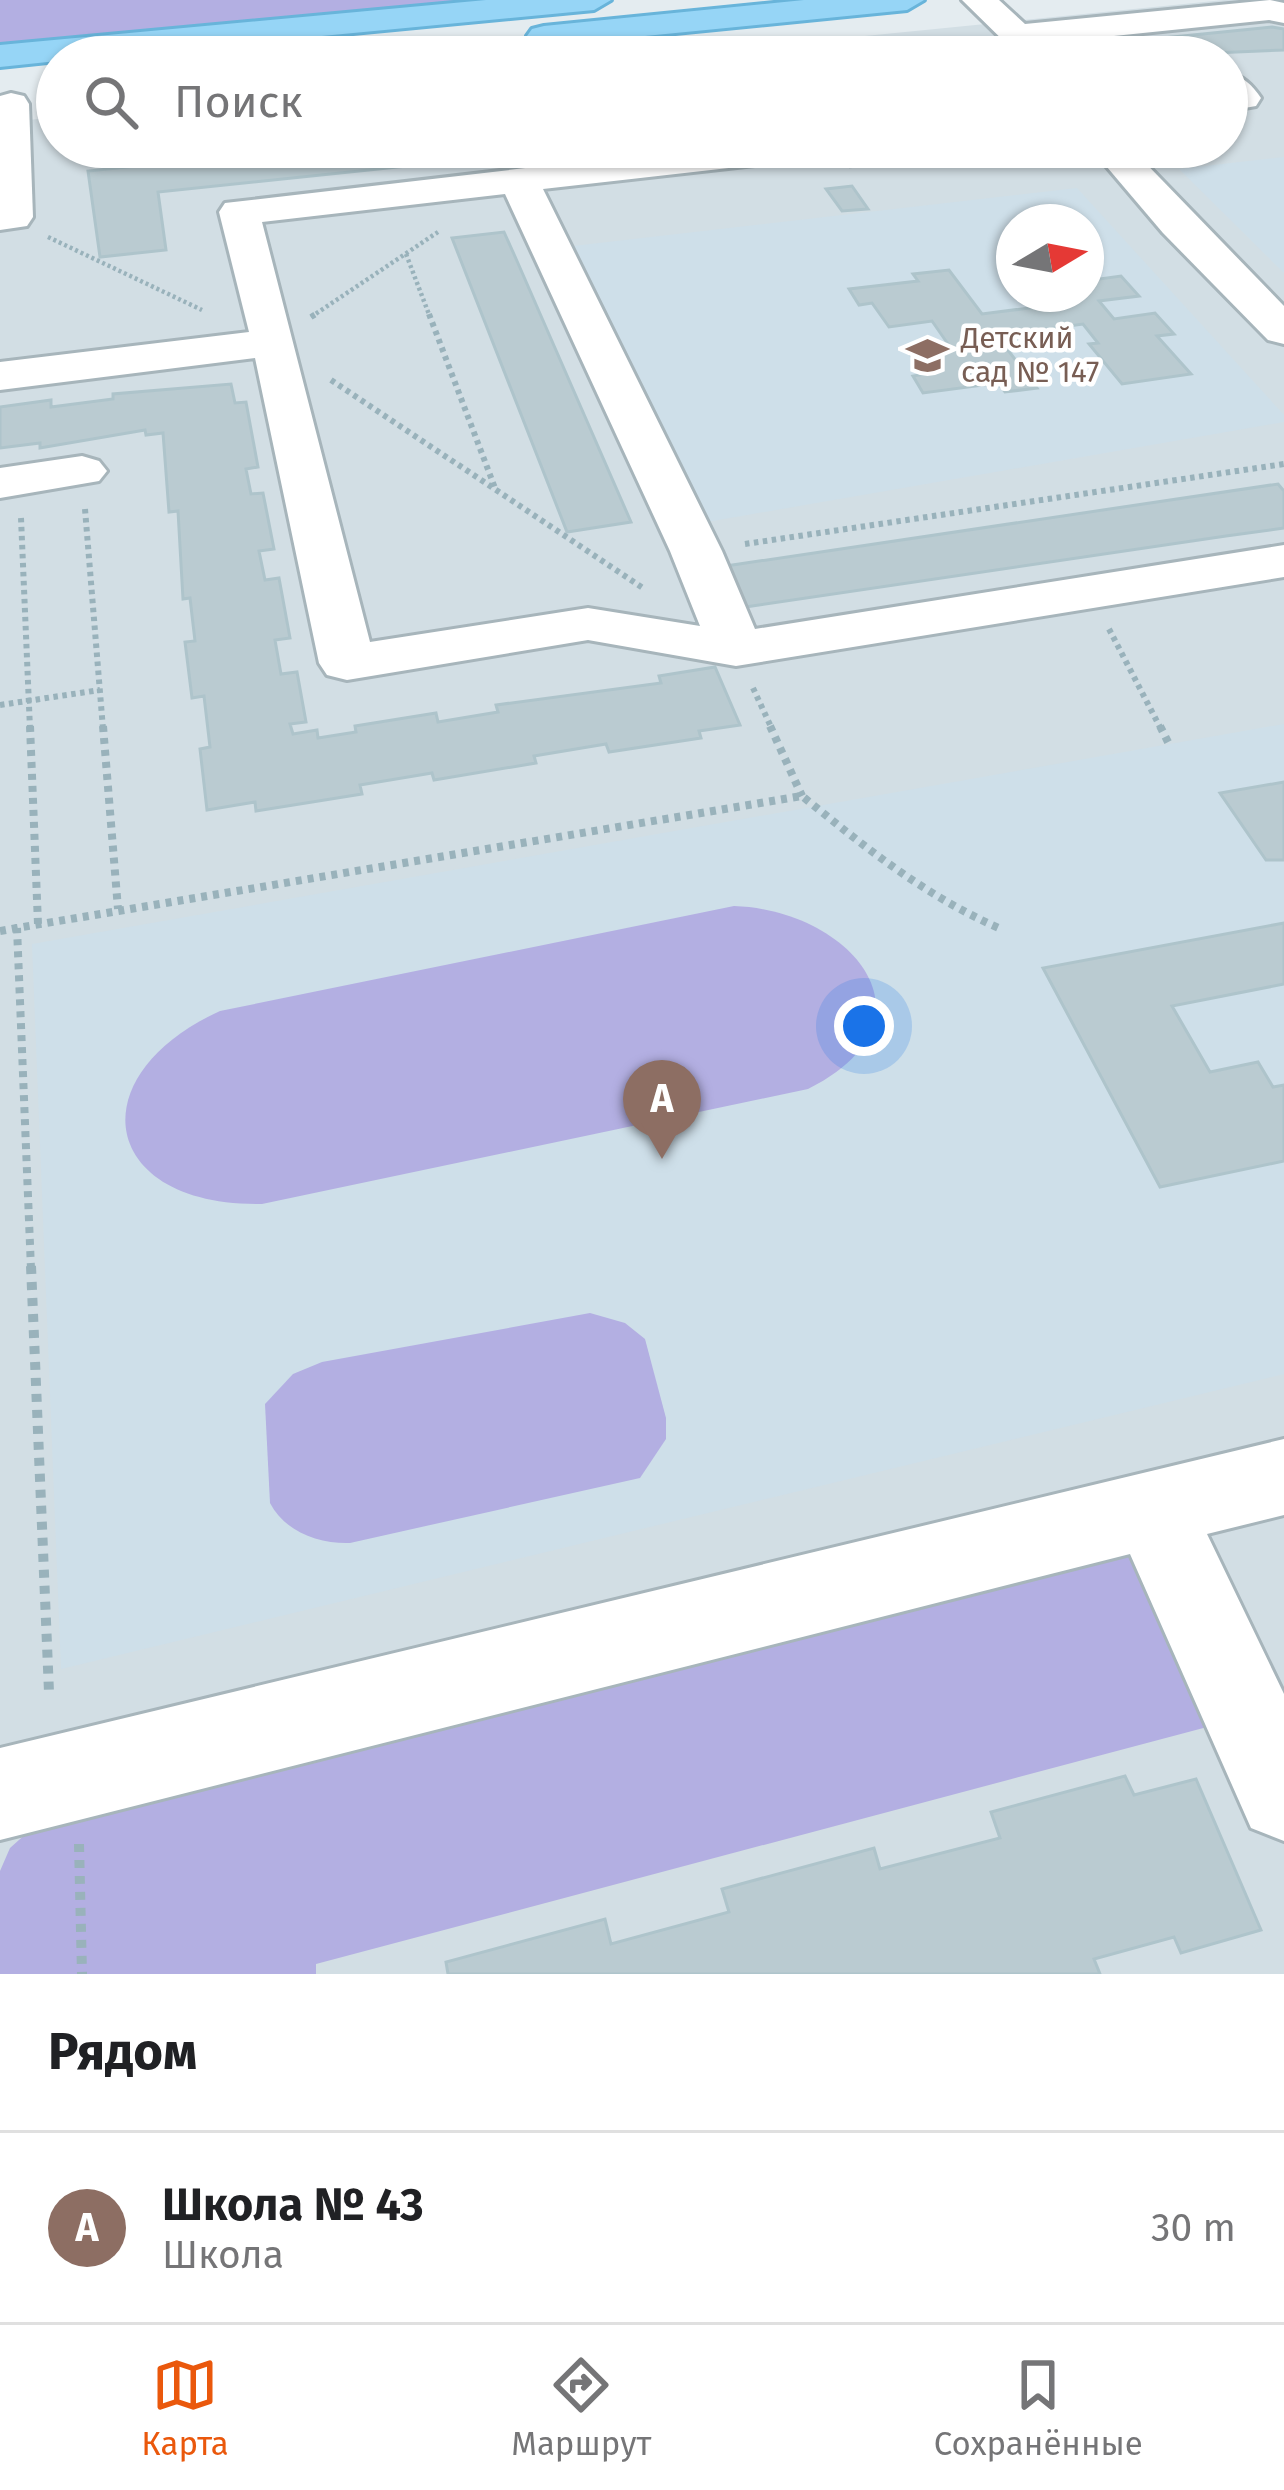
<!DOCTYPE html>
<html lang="ru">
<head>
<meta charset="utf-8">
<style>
  body { margin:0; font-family:"Fira Sans",sans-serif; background:#f2f2f2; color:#202124 }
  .compass { position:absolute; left:996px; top:204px; width:108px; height:108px; border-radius:50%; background:#fff; box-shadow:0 3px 9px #0004; rotate:80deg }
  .you { position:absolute; left:864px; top:1026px; width:42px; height:42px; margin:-30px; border:9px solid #fff; border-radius:50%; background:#1a73e8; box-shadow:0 0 0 18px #1a73e833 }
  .badge { display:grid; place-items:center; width:78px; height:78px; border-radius:50%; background:#ea580c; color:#fff; font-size:39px; font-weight:700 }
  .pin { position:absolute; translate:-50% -99px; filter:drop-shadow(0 3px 6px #0008) }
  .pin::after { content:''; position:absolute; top:63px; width:42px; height:36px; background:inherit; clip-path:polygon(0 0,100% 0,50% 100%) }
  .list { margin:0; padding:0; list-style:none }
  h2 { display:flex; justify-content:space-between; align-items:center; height:156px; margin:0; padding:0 48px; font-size:51px }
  h2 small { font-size:39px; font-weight:400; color:#757577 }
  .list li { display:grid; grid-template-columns:78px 1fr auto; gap:36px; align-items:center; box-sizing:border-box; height:192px; padding:0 48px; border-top:3px solid #e0e0e0 }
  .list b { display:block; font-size:45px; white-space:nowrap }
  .list p { margin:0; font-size:39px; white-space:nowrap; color:#757577 }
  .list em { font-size:39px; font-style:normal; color:#757577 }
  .icon { flex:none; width:66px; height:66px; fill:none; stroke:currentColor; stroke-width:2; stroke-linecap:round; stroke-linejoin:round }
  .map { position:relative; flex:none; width:1284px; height:1974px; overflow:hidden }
  .search { position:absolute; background:#fff; box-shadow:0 3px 9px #0004; left:36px; right:36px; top:36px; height:132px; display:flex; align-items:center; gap:30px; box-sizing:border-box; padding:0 42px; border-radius:66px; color:#757577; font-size:45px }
  .sheet { height:348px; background:#fff }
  nav { display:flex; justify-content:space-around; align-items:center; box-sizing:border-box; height:168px; border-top:3px solid #e0e0e0; background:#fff; font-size:33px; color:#757577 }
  nav a { display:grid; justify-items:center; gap:6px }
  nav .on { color:#ea580c }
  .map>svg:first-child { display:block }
  .residential { fill:#d2dee4; fill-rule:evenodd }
  .education { fill:#cedfe9; fill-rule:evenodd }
  .green { fill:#b3afe2 }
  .building { fill:#bacbd1; stroke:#aec4cb; stroke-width:3 }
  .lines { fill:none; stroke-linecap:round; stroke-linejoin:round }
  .minor-casing { stroke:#a7b5bb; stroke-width:6 }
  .major-casing { stroke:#68b4da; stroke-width:6 }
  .path-far3 { stroke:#99b2bb; stroke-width:4.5; stroke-dasharray:3 3; stroke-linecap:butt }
  .path-far2 { stroke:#99b2bb; stroke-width:6; stroke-dasharray:4.5 4.5; stroke-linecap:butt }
  .path-far1 { stroke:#99b2bb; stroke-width:8; stroke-dasharray:6 6; stroke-linecap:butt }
  .path { stroke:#99b2bb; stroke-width:10; stroke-dasharray:8 8; stroke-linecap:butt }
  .minor { fill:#fff; fill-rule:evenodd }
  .major { fill:#96d5f6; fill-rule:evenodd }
  .labels { text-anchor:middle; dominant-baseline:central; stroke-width:9; stroke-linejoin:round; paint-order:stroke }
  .far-education-label { font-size:30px; fill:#785e54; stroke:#fff; text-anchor:start }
</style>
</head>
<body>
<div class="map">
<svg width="1284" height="1974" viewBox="0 0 1284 1974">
  <rect width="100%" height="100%" fill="#e4ecf0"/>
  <path class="residential" d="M1224,0h60v1974h-1284v-1851l57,-6v30h1170v-90h-572zM1014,222h72v72h-72z"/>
  <g class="education">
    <path d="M1284,157v116l-105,-104z"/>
    <path d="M1077,188l207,227v7l-577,100 -134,-276zM1014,222h72v72h-72z"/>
    <path d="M1284,724v650l-1223,295 -29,-725z"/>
  </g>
  <g class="green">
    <path d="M0,0h547l-547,52z"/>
    <path d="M734,906c117,4 211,114 74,183l-546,115c-162,3 -185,-128 -42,-193z"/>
    <path d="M590,1313l35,10 20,16 21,79v21l-26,39 -290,65c-31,1 -65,-11 -80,-40l-5,-99 28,-30 29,-12z"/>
    <path d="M1143,1543l83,179 -910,242v10h-316v-103l10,-23 28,-25z"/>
  </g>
  <g class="building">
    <path d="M1272,27l12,2v21l-166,7 -14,-13z"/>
    <path d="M322,147h267l-431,45 8,58 -66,7 -12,-86z"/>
    <path d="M852,186l16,23 -26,2 -16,-22z"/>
    <path d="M504,232l13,29 114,261 -64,10 -115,-294z"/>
    <path d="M1086,263l14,16 21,-3 18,20 -40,5 15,18 41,-6 19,21 -17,2 34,38 -69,10 -33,-40 9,-1 -15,-19 -86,12 40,52 -32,4 -7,-9 -75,10 -10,-17 12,-2 -18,-24 41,-6 -16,-23 -43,6 -17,-24 -13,2 -10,-16 69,-8 -5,-7 36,-4 33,44 78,-10 -9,-10h35z"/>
    <path d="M231,384l4,19 11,-1 12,65 -12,2 5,25 12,-1 11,56 -15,2 6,29 14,-2 11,60 -15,2 6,34 16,-2 9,50 -16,2 3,10 24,-4 1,8 38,-6 -1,-6 81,-13 2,9 60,-10 -2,-7 165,-22 -2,-7 56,-9 25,58 -41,6 2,7 -92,14 -3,-8 -72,12 2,7 -102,17 -2,-7 -72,12 2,9 -106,17 -1,-9 -48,8 -7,-61 10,-2 -6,-51 -12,2 -7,-56 10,-1 -5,-43 -7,1 -5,-88 -9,1 -6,-79 -17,2 -1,-5 -105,18v-5l-40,5v-41l51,-7v7l62,-8v-5z"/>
    <path d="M1278,484l6,7v37l-58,8 -481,71 -19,-41z"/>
    <path d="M1284,782v78h-18l-46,-67z"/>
    <path d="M1284,923v61l-112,22 38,66 48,-10 15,25 11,-2v76l-124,26 -117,-219z"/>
    <path d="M1125,1776l9,19 62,-16 65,151 -80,23 -7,-16 -80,22 6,15h-652l-2,-12 159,-43 6,25 118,-32 -7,-23 152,-41 6,21 120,-31 -9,-26z"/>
  </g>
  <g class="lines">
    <defs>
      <g id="minor">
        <path d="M962,0h37l26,24 245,-24 14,3v20l-15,-3 -223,23 13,14h-39z"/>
        <path d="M1227,72c16,4 25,13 34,26l-5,8 -29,5z"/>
        <path d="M11,93l13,3 5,8 4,113 -6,9 -27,4v-134z"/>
        <path d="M707,147h121l-5,8 -14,4 -266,30 179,362 33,78 529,-84v32l-548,89 -148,-26 -241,40 -20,-5 -8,-12 -64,-305 -255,32v-28l249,-30 -30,-120 6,-9zM505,194l165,357 30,75 -112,-18 -218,34 -108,-420z"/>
        <path d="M1090,147h40l154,159v38l-16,-4 -105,-107z"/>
        <path d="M82,456l17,5 8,10 -8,10 -99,17v-30z"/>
        <path d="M1284,1439v76l-77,19 77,160v147l-33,-13 -121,-274 -1130,286v-92z"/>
      </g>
      <g id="major">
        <path d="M486,0h125l-17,10 -493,47h-44v4l-57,6v-22z"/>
        <path d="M804,0h120l-17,10 -363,36 -12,-3 -5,-7 5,-7 12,-3z"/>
      </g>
    </defs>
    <use href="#minor" class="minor-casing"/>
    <use href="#major" class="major-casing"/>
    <g class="path-far3">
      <path d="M1172,154l27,-7"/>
      <path d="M849,166l172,-19"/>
      <path d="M48,237l154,73"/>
      <path d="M406,254l24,63"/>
      <path d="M311,317l127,-85"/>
    </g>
    <g class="path-far2">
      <path d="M429,314l66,174"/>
      <path d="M311,317l5,-3"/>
      <path d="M331,380l312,208"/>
      <path d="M85,509l18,220"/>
      <path d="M21,518l9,211"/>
      <path d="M745,544l539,-80"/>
      <path d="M1109,629l52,100"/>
      <path d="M753,688l19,41"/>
      <path d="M0,705l100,-15"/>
    </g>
    <g class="path-far1">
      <path d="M30,726l8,198"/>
      <path d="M103,726l15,183"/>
      <path d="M770,726l32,70"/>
      <path d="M1160,726l9,18"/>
      <path d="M0,931l17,-3"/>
      <path d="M31,1269l-14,-341 785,-132c64,52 123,100 199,133"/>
    </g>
    <g class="path">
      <path d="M31,1266l18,426"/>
      <path d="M79,1844l3,130"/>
    </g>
    <use href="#minor" class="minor"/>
    <use href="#major" class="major"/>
  </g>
  <defs>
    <symbol id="school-bare" viewBox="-9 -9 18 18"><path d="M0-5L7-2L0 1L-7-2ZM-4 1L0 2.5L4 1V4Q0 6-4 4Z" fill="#8d6e63" stroke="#fff" stroke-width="2.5" paint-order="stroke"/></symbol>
  </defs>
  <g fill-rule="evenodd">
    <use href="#school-bare" x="898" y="326" width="59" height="59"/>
  </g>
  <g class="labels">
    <g class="far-education-label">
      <text x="961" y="338">Детский<tspan x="961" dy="34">сад № 147</tspan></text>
    </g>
  </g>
</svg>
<svg class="compass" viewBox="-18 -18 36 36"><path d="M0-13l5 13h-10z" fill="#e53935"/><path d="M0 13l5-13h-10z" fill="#757577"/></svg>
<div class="you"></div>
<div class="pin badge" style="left:662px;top:1159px;background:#8d6e63">A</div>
<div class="search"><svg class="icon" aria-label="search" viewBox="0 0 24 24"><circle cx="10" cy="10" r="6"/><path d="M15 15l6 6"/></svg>Поиск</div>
</div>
<section class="sheet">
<h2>Рядом<small></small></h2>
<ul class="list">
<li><span class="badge" style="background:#8d6e63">A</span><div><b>Школа № 43</b><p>Школа</p></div><em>30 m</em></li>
</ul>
</section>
<nav>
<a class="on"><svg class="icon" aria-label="map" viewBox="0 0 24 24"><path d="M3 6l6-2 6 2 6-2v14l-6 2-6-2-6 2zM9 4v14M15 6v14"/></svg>Карта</a>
<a><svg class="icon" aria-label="directions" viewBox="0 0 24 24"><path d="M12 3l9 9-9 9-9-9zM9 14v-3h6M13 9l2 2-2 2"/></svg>Маршрут</a>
<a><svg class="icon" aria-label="saved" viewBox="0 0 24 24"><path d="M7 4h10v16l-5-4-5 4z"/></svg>Сохранённые</a>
</nav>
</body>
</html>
